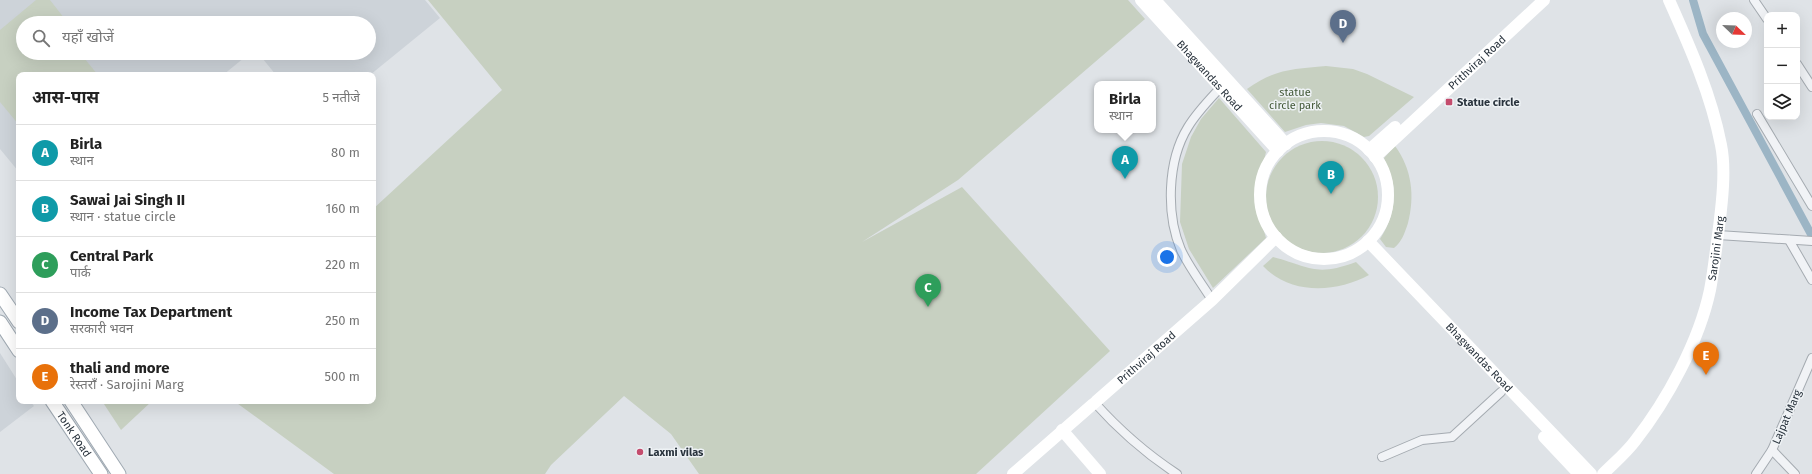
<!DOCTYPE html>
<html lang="hi">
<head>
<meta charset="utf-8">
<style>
  body { margin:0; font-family:"Fira Sans","Noto Sans Devanagari",sans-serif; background:#f2f2f2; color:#222 }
  .controls { position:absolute; right:12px; top:12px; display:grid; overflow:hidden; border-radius:8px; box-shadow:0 4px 16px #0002 }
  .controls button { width:36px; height:36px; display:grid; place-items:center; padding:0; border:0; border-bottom:1px solid #e0e0e0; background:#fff; color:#222; font:20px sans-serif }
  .compass { position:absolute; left:1716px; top:12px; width:36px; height:36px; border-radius:50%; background:#fff; box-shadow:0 4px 16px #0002; rotate:113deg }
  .you { position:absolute; left:1167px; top:257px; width:14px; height:14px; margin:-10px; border:3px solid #fff; border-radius:50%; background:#1a73e8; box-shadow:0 0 0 6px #1a73e833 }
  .badge { display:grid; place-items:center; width:26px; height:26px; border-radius:50%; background:#d93025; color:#fff; font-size:13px; font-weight:700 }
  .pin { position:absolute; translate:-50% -33px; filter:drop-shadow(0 1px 2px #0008) }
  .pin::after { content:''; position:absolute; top:21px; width:14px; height:12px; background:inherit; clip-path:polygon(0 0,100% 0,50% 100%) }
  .popup { position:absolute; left:1094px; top:81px; width:62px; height:52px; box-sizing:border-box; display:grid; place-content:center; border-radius:8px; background:#fff; filter:drop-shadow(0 1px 3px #0005); font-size:13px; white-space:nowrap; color:#767676 }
  .popup b { font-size:15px; color:#222 }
  .popup::after { content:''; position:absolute; left:50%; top:100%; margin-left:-8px; border:8px solid transparent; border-top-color:#fff }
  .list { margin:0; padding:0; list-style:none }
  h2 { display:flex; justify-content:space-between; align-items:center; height:52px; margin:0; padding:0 16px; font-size:17px }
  h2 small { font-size:13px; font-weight:400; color:#767676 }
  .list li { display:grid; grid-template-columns:26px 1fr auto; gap:12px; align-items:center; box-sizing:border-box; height:56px; padding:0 16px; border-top:1px solid #e0e0e0 }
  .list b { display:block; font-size:15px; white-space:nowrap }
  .list p { margin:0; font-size:13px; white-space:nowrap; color:#767676 }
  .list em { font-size:13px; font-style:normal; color:#767676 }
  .icon { flex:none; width:22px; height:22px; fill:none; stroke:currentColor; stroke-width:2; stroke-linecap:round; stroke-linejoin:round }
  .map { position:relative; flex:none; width:1812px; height:474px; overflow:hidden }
  .search { position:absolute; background:#fff; box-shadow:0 4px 16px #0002; left:16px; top:16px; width:360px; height:44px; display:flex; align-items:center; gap:10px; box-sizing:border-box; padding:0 14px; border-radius:22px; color:#767676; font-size:15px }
  .panel { position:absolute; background:#fff; box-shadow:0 4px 16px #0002; left:16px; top:72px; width:360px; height:332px; border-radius:8px }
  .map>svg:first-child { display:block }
  .built { fill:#cdd3d9 }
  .green { fill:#c7d0c1 }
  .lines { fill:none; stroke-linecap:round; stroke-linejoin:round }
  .canal { stroke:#9cb5c5; stroke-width:8 }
  .street-casing { stroke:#a5abb1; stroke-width:10 }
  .primary-casing { stroke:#9fa9b2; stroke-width:15 }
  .street { stroke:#f1f3f6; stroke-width:8 }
  .secondary { stroke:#fff; stroke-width:12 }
  .primary { stroke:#fff; stroke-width:13 }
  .poi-dot { fill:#c44c6d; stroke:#eef2f5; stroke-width:1.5 }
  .labels { text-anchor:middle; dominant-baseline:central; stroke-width:3; stroke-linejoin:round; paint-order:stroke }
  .street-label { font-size:11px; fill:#29333d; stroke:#eef2f5 }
  .park-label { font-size:11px; fill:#425837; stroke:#eef2f5 }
  .poi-label { font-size:11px; font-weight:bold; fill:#29333d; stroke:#eef2f5; text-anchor:start }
</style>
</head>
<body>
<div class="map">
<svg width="1812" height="474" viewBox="0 0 1812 474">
  <rect width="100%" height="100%" fill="#dfe3e7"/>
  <g class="built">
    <path d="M0,0h425l15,18 -70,57h-94l-18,-22h111v-30h-346v30h227l-27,22h-204v97l-19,-23z"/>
    <path d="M0,353l19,30v18h11l4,5 -34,26z"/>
  </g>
  <g class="green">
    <path d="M36,0h14l18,23h-45v30h57l18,22h-79v50l-19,-23v-72z"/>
    <path d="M428,0h700l17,19 -187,161 -96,62 100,-55 148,164 -134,123h-277l-28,-40 -47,-38 -73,69 -6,9h-211l-100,-73h139v-192l129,-119z"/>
    <path d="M1326,66l27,3 14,5 47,23 -45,39 -5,1 -20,-11 -23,-3 -15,2 -21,7 -38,-43c28,-20 46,-20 79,-23z"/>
    <path d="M1219,98l47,54 -9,38v16l9,32 -53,50 -24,-39 -9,-27 2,-58 9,-27 10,-18z"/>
    <circle cx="1322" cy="197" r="56"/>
    <path d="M1395,146c17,23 20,50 13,77 -3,9 -6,19 -14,25l-8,-1 -6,-8c12,-18 18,-42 11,-63 -2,-6 -5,-12 -7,-18z"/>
    <path d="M1273,257c38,10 42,20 83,5l13,13c-33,18 -79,20 -106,-9z"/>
    <path d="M102,401h50l-31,29z"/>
  </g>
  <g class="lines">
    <path class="canal" d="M1693,0l10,34 109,202"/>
    <defs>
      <g id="street">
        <path d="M1754,0l13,19"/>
        <path d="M1797,64l15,23"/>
        <path d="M1757,114l55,92"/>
        <path d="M1718,235l94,6"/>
        <path d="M1789,240l23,40"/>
        <path d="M1212,300c-10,-16 -23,-33 -31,-50 -15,-35 -14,-89 7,-123 9,-15 21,-27 33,-40"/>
        <path d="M1094,402c25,28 51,51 83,72"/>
        <path d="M1772,450l23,24"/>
        <path d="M1382,457l40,-17 30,-3 49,-45"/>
        <path d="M1756,474l16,-24 40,-92"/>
      </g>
      <g id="primary">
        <path d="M0,294l19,28"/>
        <path d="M0,322l19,29"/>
        <path id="s6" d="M52,401l49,73"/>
        <path d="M71,401l48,73"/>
      </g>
    </defs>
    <use href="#street" class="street-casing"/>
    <use href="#primary" class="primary-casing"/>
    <use href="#street" class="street"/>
    <g class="secondary">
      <path id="s1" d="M1141,0l137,151"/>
      <path d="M1155,0l131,144"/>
      <circle cx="1324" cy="195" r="64"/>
      <path d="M1369,150l26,-23"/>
      <path id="s2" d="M1375,157l169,-157"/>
      <path id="s3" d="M1368,241l223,233"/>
      <path d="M1062,430l38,44"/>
      <path d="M1544,437l35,37"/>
      <path id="s4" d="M1013,474l199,-174 64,-63"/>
      <path id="s5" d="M1603,474c11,-11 23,-21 32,-33 32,-41 64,-99 75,-151 4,-21 6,-42 9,-63 3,-24 7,-58 2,-82 -10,-51 -31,-98 -52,-145"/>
    </g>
    <use href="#primary" class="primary"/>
  </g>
  <g class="poi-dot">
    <rect x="1445" y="98" width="8" height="8" rx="2"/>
    <circle cx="640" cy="452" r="4"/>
  </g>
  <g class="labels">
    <g class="street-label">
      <text stroke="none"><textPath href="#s2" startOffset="139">Prithviraj Road</textPath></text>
      <text stroke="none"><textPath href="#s1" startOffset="102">Bhagwandas Road</textPath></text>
      <text stroke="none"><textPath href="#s5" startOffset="258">Sarojini Marg</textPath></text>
      <text stroke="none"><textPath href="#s4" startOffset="177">Prithviraj Road</textPath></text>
      <text stroke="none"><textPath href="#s3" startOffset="161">Bhagwandas Road</textPath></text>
      <text transform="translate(1787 417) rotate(-67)">Lajpat Marg</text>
      <text stroke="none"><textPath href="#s6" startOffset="40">Tonk Road</textPath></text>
    </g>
    <g class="park-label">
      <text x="1295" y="92">statue<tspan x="1295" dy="13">circle park</tspan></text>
    </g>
    <g class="poi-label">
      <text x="1457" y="102">Statue circle</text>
      <text x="648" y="452">Laxmi vilas</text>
    </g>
  </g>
</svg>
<div class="controls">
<button>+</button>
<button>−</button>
<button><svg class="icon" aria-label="layers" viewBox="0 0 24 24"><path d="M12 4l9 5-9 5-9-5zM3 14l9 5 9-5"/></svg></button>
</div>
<svg class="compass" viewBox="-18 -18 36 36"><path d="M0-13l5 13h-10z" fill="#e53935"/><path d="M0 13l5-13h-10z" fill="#767676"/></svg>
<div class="you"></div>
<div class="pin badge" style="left:1125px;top:179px;background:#0f9aa8">A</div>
<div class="popup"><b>Birla</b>स्थान</div>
<div class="pin badge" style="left:1331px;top:194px;background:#0f9aa8">B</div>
<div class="pin badge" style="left:928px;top:307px;background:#2e9e5b">C</div>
<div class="pin badge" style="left:1343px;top:43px;background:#5c6f8a">D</div>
<div class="pin badge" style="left:1706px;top:375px;background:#e8710a">E</div>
<div class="search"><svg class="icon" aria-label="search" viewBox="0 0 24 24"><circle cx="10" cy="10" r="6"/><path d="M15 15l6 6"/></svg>यहाँ खोजें</div>
<section class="panel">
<h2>आस-पास<small>5 नतीजे</small></h2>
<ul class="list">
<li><span class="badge" style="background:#0f9aa8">A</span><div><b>Birla</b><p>स्थान</p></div><em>80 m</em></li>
<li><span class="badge" style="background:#0f9aa8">B</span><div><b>Sawai Jai Singh II</b><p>स्थान · statue circle</p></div><em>160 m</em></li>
<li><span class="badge" style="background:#2e9e5b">C</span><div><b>Central Park</b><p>पार्क</p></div><em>220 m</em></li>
<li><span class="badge" style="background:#5c6f8a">D</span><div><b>Income Tax Department</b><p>सरकारी भवन</p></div><em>250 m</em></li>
<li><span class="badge" style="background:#e8710a">E</span><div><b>thali and more</b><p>रेस्तराँ · Sarojini Marg</p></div><em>500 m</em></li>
</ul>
</section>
</div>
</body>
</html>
